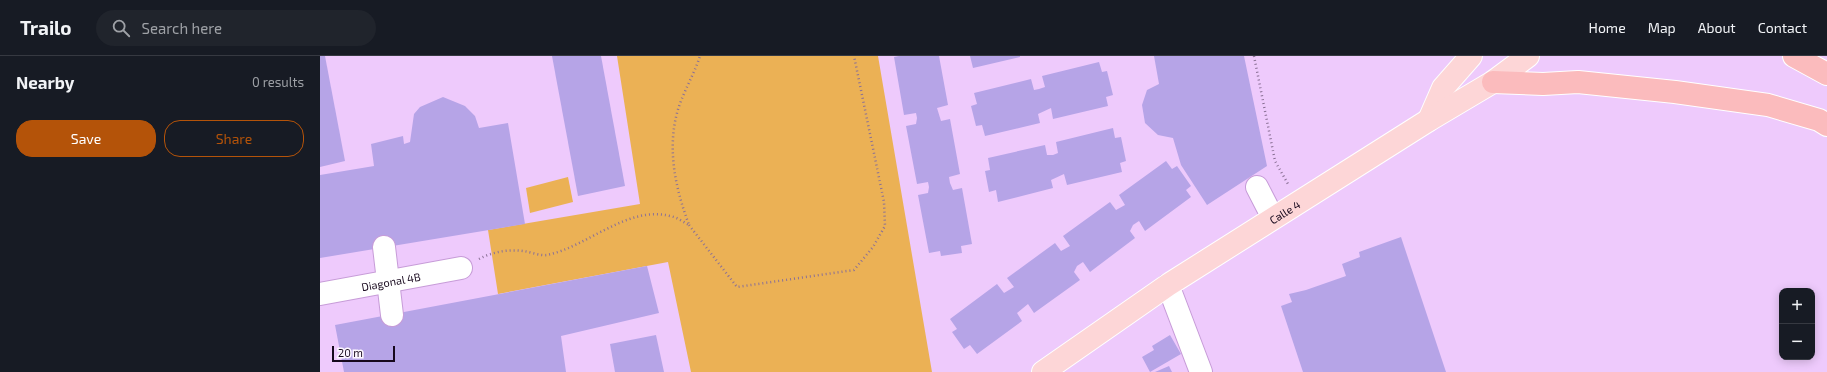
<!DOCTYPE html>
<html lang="en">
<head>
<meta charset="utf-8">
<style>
  body { margin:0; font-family:"Exo 2",sans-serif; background:#20242c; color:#f1f3f6 }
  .controls { position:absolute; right:12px; bottom:12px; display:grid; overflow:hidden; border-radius:8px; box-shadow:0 2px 10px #0003 }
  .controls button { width:36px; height:36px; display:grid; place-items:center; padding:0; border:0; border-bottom:1px solid #363941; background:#171b24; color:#f1f3f6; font:20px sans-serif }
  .scale { position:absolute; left:12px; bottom:10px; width:63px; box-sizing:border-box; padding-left:4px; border:2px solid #17081d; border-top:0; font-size:11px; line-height:14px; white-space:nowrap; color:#17081d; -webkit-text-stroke:3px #fdf8ff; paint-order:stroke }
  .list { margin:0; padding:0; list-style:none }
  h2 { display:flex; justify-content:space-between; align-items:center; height:52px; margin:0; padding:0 16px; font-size:17px }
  h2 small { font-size:13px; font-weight:400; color:#9ea1a6 }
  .actions { display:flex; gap:8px; padding:12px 16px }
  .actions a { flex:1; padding:9px 0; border:1px solid #b45309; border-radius:16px; text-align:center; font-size:14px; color:#b45309 }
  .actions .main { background:#b45309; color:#fff }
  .icon { flex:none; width:22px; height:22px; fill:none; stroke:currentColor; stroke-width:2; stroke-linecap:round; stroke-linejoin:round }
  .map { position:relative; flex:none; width:1507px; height:316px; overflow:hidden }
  header { display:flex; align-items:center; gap:24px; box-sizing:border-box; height:56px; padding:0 20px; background:#171b24; border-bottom:1px solid #363941 }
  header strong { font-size:19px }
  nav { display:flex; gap:22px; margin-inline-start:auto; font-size:14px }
  .search { width:280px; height:36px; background:#20242c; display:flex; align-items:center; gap:10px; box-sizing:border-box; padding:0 14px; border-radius:22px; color:#9ea1a6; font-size:15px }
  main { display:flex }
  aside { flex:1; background:#171b24 }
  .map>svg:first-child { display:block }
  .green { fill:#ebb155 }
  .building { fill:#b6a4e7 }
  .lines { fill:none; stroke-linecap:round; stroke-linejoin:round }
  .minor-casing { stroke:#c79cd8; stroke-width:24 }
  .major-casing { stroke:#fff; stroke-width:24 }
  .highway-casing { stroke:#fff; stroke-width:24 }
  .path { stroke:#8b7196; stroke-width:2.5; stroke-dasharray:1 3; stroke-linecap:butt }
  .minor { stroke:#fff; stroke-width:22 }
  .major { stroke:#fdd6d7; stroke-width:22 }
  .highway { stroke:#fbbbbd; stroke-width:22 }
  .labels { text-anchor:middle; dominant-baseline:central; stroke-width:3; stroke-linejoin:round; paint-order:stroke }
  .street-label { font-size:11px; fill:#17081d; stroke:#fdf8ff }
</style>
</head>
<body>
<header>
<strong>Trailo</strong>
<div class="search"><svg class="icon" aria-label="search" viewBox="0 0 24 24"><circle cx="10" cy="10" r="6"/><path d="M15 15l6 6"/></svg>Search here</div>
<nav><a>Home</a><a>Map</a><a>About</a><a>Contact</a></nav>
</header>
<main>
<aside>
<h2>Nearby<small>0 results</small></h2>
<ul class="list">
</ul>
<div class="actions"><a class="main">Save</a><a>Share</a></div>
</aside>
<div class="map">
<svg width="1507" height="316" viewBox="0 0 1507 316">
  <rect width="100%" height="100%" fill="#eecafc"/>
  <g class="green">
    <path d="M297,0h261l54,316h-241l-23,-110 -170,32 -10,-64 152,-26z"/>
    <path d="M248,121l5,25 -43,11 -4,-25z"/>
  </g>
  <g class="building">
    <path d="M0,0h5l20,105 -25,6z"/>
    <path d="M232,0h49l24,130 -47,10z"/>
    <path d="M579,0h40l9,49 -11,3 4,13 9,-2 10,55 -11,3 1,6 3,7 9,-2 10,56 -11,2 1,7 -21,3 -1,-5 -11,2 -11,-58 10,-2 1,-6 -1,-5 -11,2 -11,-58 10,-2 1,-6 -1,-5 -12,2 -10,-58z"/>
    <path d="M650,0h50v1l-47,11z"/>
    <path d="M834,0h90l23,110 -60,39 -26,-40 -8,-27 -15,-3 -13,-12 -3,-18 5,-15 12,-6z"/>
    <path d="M779,6l3,10 5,-1 6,24 -7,2 2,9 -55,13 -2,-11 -13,6 2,9 -55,13 -3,-11 -6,1 -5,-20 6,-2 -3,-11 57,-14 3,11 5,-1 6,-2 -3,-11z"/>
    <path d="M123,41l22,9 10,10 4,12 29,-5 17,101 -205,34v-83l54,-9 -3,-22 32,-8 1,8 6,-2 4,-28 6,-7z"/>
    <path d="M793,72l2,10 6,-1 5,24 -6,2 2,9 -55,13 -3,-11 -13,6 2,8 -55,14 -2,-12 -7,2 -4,-21 5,-1 -2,-12 57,-13 2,10h6l5,-2 -2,-11z"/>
    <path d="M846,105l6,8 5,-3 14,20 -5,4 5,7 -46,34 -6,-10 -6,4 -3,6 5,7 -45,34 -7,-10 -6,4 -3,6 6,8 -46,33 -6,-9 -11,9 5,8 -45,33 -7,-9 -6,4 -12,-17 5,-3 -7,-10 47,-35 7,9 10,-6 -7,-9 48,-35 6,8 9,-5 -7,-10 47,-34 6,8 9,-5 -6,-10z"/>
    <path d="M1081,181l45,135h-143l-22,-66 11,-4 -3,-8 17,-4 40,-14 -4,-12 18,-7 -1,-5z"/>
    <path d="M327,210l12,47 -98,23 5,36h-222l-9,-47z"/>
    <path d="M336,279l8,37h-49l-5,-28z"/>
    <path d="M850,279l11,19 -31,18 -8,-15 12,-7 -2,-4z"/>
    <path d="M849,310l3,6h-17z"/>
  </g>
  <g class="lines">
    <defs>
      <g id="minor">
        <path d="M937,131l16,31"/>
        <path d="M64,191l8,68"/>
        <path d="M848,229l33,87"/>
        <path id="s1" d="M0,238l141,-26"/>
      </g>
      <g id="major">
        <path d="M1109,64l14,-32 28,-32"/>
        <path id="s2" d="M723,316l125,-87 261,-165 64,-38 35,-26"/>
      </g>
      <g id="highway">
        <path d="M1474,0l33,18"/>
        <path d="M1173,26l50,2 35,-2 97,10 93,13 51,15 8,5"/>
      </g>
    </defs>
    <use href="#minor" class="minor-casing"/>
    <use href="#major" class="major-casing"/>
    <use href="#highway" class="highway-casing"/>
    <g class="path">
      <path d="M934,0l21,105 13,23"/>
      <path d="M369,169l48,62 117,-17 19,-23 12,-21 -1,-24 -30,-146"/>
      <path d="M159,203c13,-7 29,-10 44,-8 8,1 17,5 24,4 40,-8 81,-50 123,-39 7,1 13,6 19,9 -13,-35 -22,-74 -12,-112 5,-19 17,-38 23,-57"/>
    </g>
    <use href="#minor" class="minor"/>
    <use href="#major" class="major"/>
    <use href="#highway" class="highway"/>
  </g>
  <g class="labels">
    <g class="street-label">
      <text stroke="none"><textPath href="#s2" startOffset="290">Calle 4</textPath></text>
      <text stroke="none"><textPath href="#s1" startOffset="72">Diagonal 4B</textPath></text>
    </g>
  </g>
</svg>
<div class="controls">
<button>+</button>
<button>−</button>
</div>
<div class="scale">20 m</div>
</div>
</main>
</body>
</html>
